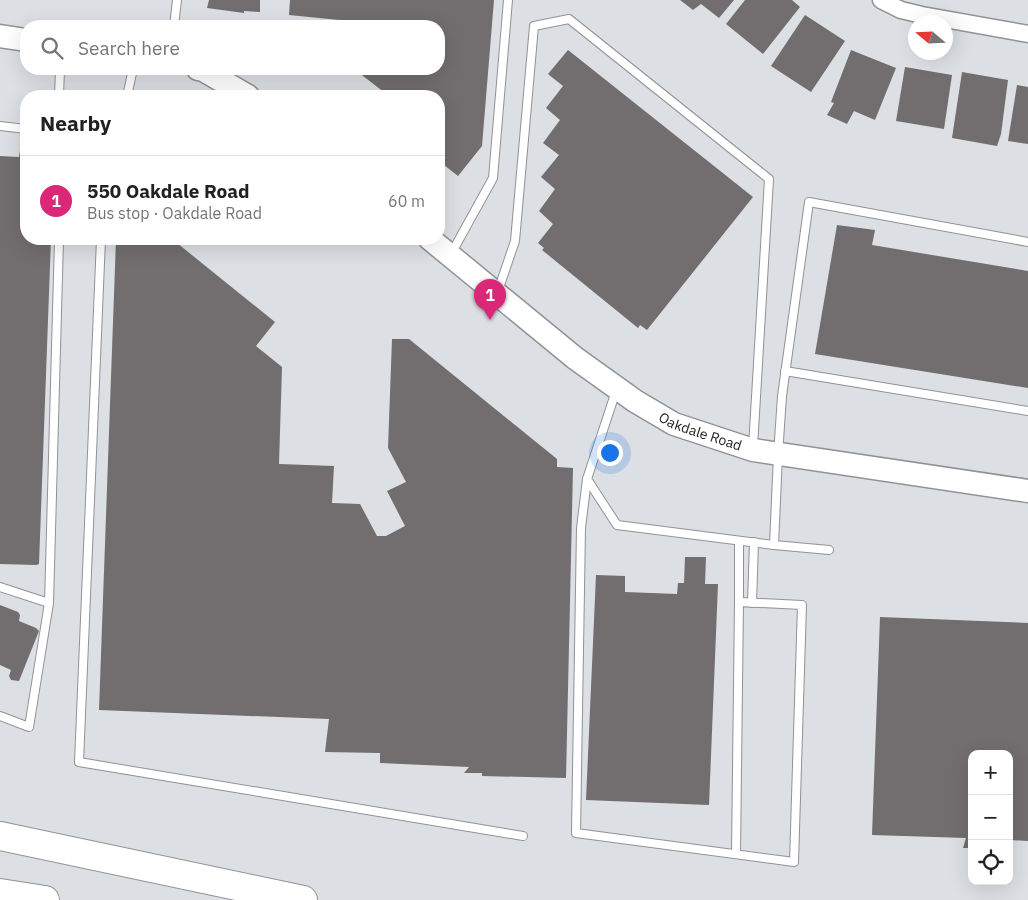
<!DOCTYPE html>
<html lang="en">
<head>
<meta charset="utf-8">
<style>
  body { margin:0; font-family:"IBM Plex Sans",sans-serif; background:#f6f6f6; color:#202124 }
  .controls { position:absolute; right:15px; bottom:15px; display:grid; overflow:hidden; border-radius:10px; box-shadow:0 5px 20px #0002 }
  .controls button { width:45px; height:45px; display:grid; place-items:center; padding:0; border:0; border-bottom:1px solid #e0e0e0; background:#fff; color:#202124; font:25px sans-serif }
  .compass { position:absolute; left:908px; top:15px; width:45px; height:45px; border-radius:50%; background:#fff; box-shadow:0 5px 20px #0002; rotate:289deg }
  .you { position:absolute; left:609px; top:452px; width:18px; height:18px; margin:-12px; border:4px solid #fff; border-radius:50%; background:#1a73e8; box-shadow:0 0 0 8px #1a73e833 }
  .badge { display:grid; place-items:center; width:32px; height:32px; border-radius:50%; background:#db2777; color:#fff; font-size:16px; font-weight:700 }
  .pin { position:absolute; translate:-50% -41px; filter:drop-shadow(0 1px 2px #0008) }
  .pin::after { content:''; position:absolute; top:26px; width:18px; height:15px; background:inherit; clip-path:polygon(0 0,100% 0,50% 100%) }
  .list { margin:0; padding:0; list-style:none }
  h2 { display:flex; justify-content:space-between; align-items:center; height:65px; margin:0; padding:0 20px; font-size:21px }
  h2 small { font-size:16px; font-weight:400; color:#757577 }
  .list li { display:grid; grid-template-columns:32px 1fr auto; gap:15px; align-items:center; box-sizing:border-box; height:90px; padding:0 20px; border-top:1px solid #e0e0e0 }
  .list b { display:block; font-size:19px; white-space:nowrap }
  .list p { margin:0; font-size:16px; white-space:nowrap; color:#757577 }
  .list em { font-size:16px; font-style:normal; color:#757577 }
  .icon { flex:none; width:28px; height:28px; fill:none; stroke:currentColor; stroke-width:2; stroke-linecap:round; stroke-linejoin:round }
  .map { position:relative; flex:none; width:1028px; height:900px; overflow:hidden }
  .search { position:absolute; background:#fff; box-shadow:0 5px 20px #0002; left:20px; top:20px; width:425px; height:55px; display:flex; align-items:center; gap:12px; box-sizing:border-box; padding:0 18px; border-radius:20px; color:#757577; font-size:19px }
  .panel { position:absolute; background:#fff; box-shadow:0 5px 20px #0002; left:20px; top:90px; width:425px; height:155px; border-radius:20px }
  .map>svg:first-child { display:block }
  .building { fill:#726d6e }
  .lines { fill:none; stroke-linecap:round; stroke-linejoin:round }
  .lane-casing { stroke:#909296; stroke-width:10 }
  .street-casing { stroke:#909296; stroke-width:19 }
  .secondary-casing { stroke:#909296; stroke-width:25 }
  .highway-casing { stroke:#909296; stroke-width:30 }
  .lane { stroke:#fff; stroke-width:8 }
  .street { stroke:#fff; stroke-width:16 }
  .secondary { stroke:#fff; stroke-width:22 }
  .highway { stroke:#fff; stroke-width:28 }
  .labels { text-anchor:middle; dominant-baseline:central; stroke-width:4; stroke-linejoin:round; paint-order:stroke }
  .street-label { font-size:14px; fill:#222324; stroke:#eaecf0 }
</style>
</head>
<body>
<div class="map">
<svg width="1028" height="900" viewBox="0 0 1028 900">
  <rect width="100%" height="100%" fill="#dcdfe3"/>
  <g class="building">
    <path d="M209,0h51v12l-16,-1v2l-37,-5z"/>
    <path d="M290,0h204l-12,146 -24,30 -19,-15v-65h-50l-35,-27h85v-43h-81l1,-4 -70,-7z"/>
    <path d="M680,0h54l-15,18 -18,-14 -8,6z"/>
    <path d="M745,0h47l8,7 -37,47 -37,-30z"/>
    <path d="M805,15l40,26 -34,51 -40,-26z"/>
    <path d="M568,50l185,147 -106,133 -7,-5 -2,3 -96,-78 2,-2 -6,-5 15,-19 -14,-13 16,-22 -14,-12 18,-22 -16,-12 17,-23 -14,-12 17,-22 -15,-12z"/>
    <path d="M851,50l45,18 -21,52 -21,-9 -7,13 -20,-9 7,-12 -3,-1z"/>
    <path d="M905,67l47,8 -8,54 -48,-8z"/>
    <path d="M962,72l46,8 -7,54 -4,12 -45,-8z"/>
    <path d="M1017,85l11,2v57l-20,-3z"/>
    <path d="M25,147h1v92h25l-12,325 -3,1 -36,-1v-408l19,1 1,-7z"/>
    <path d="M837,225l38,5 -3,15 156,26v117l-213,-34z"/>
    <path d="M116,239h56l103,83 -19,24 26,21 -3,97 55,2 -2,37 28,1 17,32h9l19,-10 -18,-35 19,-9 -18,-34 4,-109h17l148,120v8l16,1 -7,310 -84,-2v-3h-18l5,-6 -89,-4v-10l-55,-1 4,-33 -230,-9z"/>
    <path d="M685,557h21l-1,27h13l-9,221 -123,-5 10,-225 29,1v16l52,2 1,-11h6z"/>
    <path d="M0,605l18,7 2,3 -1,6 17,7 3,3 -20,50 -8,-1 -2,-4 2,-6 -11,-5z"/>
    <path d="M880,617l148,6v218l-19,-1v-86h-37v94h-9l3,-10 -94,-3z"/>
  </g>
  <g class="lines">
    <defs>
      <g id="lane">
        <path d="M174,26l3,-26"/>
        <path d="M59,96l1,-27"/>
        <path d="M127,96l6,-27"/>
        <path d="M0,126l26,3"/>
        <path d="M101,239l-22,523 444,74"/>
        <path d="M451,254l42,-76 15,-178"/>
        <path d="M498,291l17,-50 19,-215 35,-7 200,160 -16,268"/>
        <path d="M785,371l243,40"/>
        <path d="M616,391l-29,88 30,46 157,20 4,-90 4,-59 27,-194 219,40"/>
        <path d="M587,479l-6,49 -5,305 218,29 8,-257 -63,-3 -3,252"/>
        <path d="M774,545l55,5"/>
        <path d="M0,587l49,16"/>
        <path d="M739,602v-61"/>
        <path d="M752,603l2,-61"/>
        <path d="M0,716l29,11 20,-124 10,-364"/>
      </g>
      <path id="street" d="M881,0l20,10 21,5 106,19"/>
      <g id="secondary">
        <path d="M0,36l26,4"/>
        <path d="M198,69l5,1 45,26"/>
        <path id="s1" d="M430,239l145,119 60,43 39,23 79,26 275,41"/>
      </g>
      <g id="highway">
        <path d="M0,836l303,64"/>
        <path d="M0,893l45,7"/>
      </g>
    </defs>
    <use href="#lane" class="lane-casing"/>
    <use href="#street" class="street-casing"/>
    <use href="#secondary" class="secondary-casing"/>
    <use href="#highway" class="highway-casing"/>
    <use href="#lane" class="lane"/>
    <use href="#street" class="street"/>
    <use href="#secondary" class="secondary"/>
    <use href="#highway" class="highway"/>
  </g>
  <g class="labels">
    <g class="street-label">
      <text stroke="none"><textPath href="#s1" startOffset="334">Oakdale Road</textPath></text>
    </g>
  </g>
</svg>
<div class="controls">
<button>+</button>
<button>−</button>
<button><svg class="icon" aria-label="locate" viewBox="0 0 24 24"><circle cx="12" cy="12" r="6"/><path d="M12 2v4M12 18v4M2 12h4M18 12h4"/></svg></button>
</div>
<svg class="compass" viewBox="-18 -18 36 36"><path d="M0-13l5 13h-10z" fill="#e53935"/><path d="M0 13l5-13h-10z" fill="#757577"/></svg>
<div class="you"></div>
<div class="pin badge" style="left:490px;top:320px">1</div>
<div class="search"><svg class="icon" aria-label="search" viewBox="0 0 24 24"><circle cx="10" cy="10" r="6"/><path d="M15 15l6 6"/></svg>Search here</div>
<section class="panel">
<h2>Nearby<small></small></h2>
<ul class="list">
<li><span class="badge">1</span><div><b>550 Oakdale Road</b><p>Bus stop · Oakdale Road</p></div><em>60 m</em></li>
</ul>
</section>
</div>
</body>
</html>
